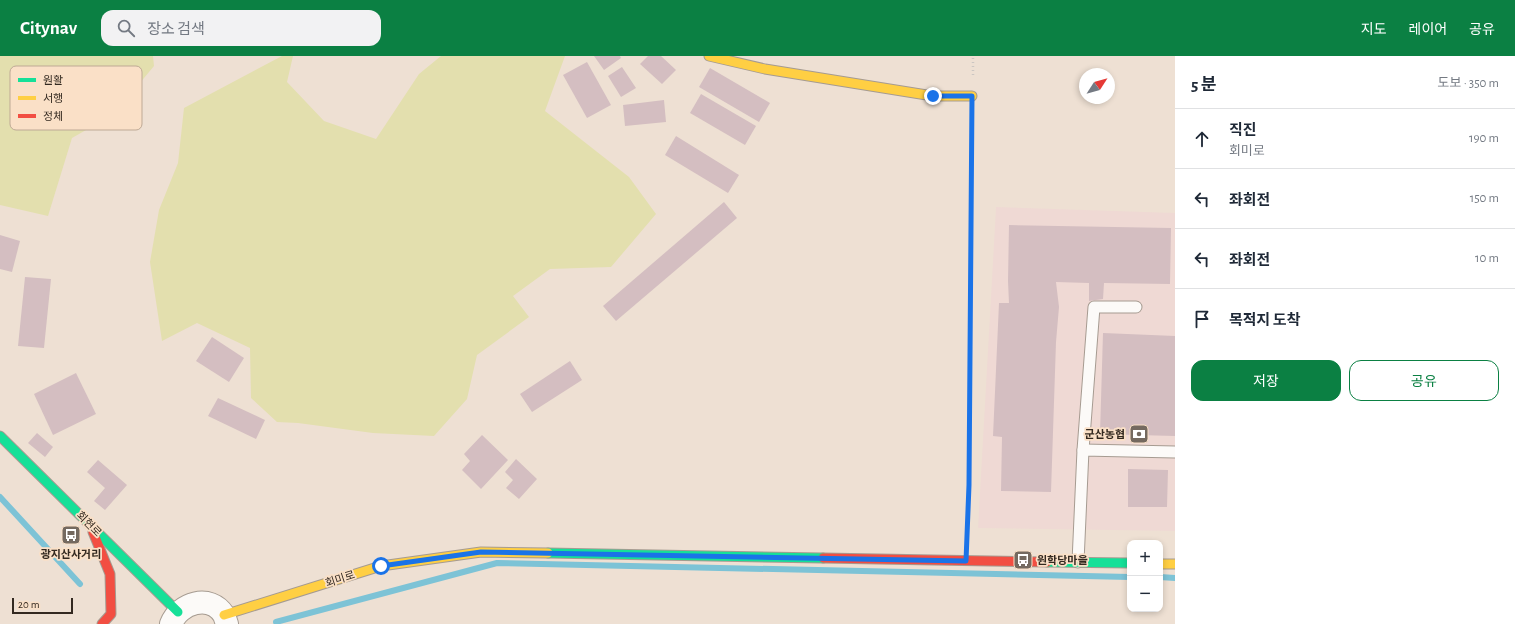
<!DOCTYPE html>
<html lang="ko">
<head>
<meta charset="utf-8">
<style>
  body { margin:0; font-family:"Alegreya Sans","Noto Sans KR",sans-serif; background:#f2f2f3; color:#1f2937 }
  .controls { position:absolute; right:12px; bottom:12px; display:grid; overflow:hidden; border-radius:8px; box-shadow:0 2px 6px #0003 }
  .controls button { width:36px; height:36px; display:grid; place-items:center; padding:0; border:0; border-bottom:1px solid #e0e1e3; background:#fff; color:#1f2937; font:20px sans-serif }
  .compass { position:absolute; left:1079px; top:12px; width:36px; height:36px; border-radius:50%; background:#fff; box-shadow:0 2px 6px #0003; rotate:54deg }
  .scale { position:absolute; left:12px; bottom:10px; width:61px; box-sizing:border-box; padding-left:4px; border:2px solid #332920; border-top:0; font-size:11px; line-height:14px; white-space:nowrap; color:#332920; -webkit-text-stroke:3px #fae0c7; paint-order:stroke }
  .stop { position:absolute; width:12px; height:12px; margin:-9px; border:3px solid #1a73e8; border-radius:50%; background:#fff }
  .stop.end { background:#1a73e8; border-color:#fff; box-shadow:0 1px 4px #0008 }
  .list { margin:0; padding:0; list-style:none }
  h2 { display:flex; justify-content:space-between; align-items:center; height:52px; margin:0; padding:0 16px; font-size:17px }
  h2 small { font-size:13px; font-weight:400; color:#747a83 }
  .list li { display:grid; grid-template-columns:26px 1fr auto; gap:12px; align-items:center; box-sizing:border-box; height:60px; padding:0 16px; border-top:1px solid #e0e1e3 }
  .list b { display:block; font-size:15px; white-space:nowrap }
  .list p { margin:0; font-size:13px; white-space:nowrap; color:#747a83 }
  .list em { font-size:13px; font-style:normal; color:#747a83 }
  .actions { display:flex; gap:8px; padding:12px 16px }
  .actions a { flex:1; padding:9px 0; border:1px solid #0b8043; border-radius:12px; text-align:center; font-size:14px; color:#0b8043 }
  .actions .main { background:#0b8043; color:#fff }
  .icon { flex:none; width:22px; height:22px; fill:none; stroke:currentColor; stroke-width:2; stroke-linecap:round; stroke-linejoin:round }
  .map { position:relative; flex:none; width:1175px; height:568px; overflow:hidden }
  header { display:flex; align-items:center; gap:24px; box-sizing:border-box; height:56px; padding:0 20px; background:#0b8043; color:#fff }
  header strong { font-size:19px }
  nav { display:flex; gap:22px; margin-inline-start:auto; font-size:14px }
  .search { width:280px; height:36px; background:#f2f2f3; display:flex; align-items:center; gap:10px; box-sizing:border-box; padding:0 14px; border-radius:12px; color:#747a83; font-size:15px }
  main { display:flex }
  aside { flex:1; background:#fff }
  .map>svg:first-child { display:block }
  .industrial { fill:#efd9d4 }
  .green { fill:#e3dfae }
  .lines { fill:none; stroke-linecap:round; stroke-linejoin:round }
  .stream { stroke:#7dc3d6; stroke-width:6 }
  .building { fill:#d4bec1 }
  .lane-casing { stroke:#a69b91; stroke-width:13 }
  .street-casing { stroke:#a69b91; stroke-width:24 }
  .fast-casing { stroke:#a69b91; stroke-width:11 }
  .slow-casing { stroke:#a69b91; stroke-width:11 }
  .jam-casing { stroke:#a69b91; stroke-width:11 }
  .path { stroke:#ccc6c2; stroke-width:2.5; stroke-dasharray:1 3; stroke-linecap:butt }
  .lane { stroke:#fcfaf8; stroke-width:11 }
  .street { stroke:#fcfaf8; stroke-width:22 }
  .fast { stroke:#16e098; stroke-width:9 }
  .slow { stroke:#ffcf43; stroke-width:9 }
  .jam { stroke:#f24e42; stroke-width:9 }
  .route { stroke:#1a73e8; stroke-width:5 }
  .labels { text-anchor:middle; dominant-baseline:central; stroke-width:3.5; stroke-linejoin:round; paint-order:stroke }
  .poi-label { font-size:11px; font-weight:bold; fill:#332920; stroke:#fae0c7; text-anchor:end }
  .street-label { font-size:11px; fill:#332920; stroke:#fae0c7 }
  .key { fill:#fae0c7; stroke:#bea995; stroke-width:1 }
  .key-label { font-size:11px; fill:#332920 }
</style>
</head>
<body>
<header>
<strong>Citynav</strong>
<div class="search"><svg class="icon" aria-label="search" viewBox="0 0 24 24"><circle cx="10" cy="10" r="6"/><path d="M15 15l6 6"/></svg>장소 검색</div>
<nav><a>지도</a><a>레이어</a><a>공유</a></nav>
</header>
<main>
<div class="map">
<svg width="1175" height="568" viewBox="0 0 1175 568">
  <rect width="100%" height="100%" fill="#eee0d3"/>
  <path class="industrial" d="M996,151l179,6v318l-197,-3z"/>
  <g class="green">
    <path d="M0,0h153l1,10 -40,48 -42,24 -24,78 -48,-11z"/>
    <path d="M282,0h11l-6,26 37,39 52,18 43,-65 22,-18h124l-20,55 84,66 27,37 -45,53 -61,2 -37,27 16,21 -52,38 -10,44 -33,37 -61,-3 -75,-10 -21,-1 -26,-24 -1,-50 -53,-25 -35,18 -12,-79 9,-52 19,-47 6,-55z"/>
  </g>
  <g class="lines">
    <g class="stream">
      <path d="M0,441l80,87"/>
      <path d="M1160,521l15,1"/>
      <path d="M276,566l221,-59 633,14"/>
    </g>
  </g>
  <g class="building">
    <path d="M594,0h26l1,2 -17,12z"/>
    <path d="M648,0h13l15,14 -14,14 -22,-20z"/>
    <path d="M587,6l24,43 -24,13 -24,-43z"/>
    <path d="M622,11l14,21 -15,9 -13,-21z"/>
    <path d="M710,12l60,35 -11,19 -60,-35z"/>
    <path d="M701,38l55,32 -11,19 -55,-32z"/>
    <path d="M664,44l2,22 -41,4 -2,-21z"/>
    <path d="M676,80l63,39 -11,18 -63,-38z"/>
    <path d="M724,146l13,16 -121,103 -13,-15z"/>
    <path d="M1009,169l162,3 -1,56 -66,-1 -1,16 -14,2v-18l-33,-1 3,25 -3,35 -5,150 -50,-1 1,-54 -9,-1 6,-133h10l-1,-22z"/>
    <path d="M0,179l20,6 -8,31 -12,-3z"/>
    <path d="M25,221l26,2 -7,69 -26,-2z"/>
    <path d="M1103,277l72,3v100l-75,-2z"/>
    <path d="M212,281l32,21 -15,24 -33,-21z"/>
    <path d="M570,305l12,19 -50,32 -12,-18z"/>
    <path d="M76,317l20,41 -43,21 -19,-41z"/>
    <path d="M218,342l47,22 -9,19 -48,-23z"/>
    <path d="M37,377l16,14 -8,10 -17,-14z"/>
    <path d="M482,379l26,25 -27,29 -19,-19 8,-9 -6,-7z"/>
    <path d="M516,403l21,20 -18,20 -13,-11 7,-8 -8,-8z"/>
    <path d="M98,404l29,25 -22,25 -11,-9 11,-13 -18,-16z"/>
    <path d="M1128,413l40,1 -1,37h-39z"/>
  </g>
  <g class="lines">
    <defs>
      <g id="lane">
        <path d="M1083,394l11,-143h42"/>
        <path d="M1078,506l5,-112 92,2"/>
      </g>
      <path id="street" d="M171,568c8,-21 39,-31 53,-9 1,3 2,6 3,9"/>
      <g id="fast">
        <path d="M0,380l178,176"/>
        <path d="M548,497l275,5"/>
        <path d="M1047,506l83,1"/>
      </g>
      <g id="slow">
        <path d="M709,0l56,13 168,27h39"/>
        <path d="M1160,508h15"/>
        <path d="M224,559l157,-49 100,-14 67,1"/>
      </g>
      <g id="jam">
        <path d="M93,476l17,42 1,40 -9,10"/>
        <path d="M823,502l224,4"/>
      </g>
    </defs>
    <use href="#lane" class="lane-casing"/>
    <use href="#street" class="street-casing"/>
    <use href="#fast" class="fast-casing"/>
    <use href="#slow" class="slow-casing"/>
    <use href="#jam" class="jam-casing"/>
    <g class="path">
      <path d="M973,19v-19"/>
      <path d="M967,483l2,-54 3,-369"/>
    </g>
    <use href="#lane" class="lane"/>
    <use href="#street" class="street"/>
    <use href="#fast" class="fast"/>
    <use href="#slow" class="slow"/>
    <use href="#jam" class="jam"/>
  </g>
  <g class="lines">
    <path class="route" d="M381,510l100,-14 485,9 3,-76 3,-389h-39"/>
  </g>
  <defs>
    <symbol id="bank-square" viewBox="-11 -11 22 22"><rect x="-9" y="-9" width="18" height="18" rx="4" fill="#74695f" stroke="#fae0c7"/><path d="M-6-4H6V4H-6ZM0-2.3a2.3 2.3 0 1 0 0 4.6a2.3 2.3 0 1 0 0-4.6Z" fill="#fff"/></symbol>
    <symbol id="bus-square" viewBox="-11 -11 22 22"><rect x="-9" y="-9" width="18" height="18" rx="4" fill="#74695f" stroke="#fae0c7"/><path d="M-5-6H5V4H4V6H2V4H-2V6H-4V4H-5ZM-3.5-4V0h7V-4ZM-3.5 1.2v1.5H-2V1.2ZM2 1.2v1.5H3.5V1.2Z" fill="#fff"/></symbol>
  </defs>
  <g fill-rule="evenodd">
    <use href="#bank-square" x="1128" y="367" width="22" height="22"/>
    <use href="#bus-square" x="60" y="468" width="22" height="22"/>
    <use href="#bus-square" x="1012" y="493" width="22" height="22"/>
  </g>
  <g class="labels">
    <g class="poi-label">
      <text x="1125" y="378">군산농협</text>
      <text x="71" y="498" text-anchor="middle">광지산사거리</text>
      <text x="1037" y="504" text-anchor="start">원학당마을</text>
    </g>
    <g class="street-label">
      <text transform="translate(89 468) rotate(45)">회현로</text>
      <text transform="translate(340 523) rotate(-18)">회미로</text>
    </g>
  </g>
  <rect x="10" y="10" width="132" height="64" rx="6" class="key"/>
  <rect x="18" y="22" width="18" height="4" fill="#16e098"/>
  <rect x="18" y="40" width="18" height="4" fill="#ffcf43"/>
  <rect x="18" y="58" width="18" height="4" fill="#f24e42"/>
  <g class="key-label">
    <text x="43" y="28">원활</text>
    <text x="43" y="46">서행</text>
    <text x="43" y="64">정체</text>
  </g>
</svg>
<div class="controls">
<button>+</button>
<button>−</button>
</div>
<svg class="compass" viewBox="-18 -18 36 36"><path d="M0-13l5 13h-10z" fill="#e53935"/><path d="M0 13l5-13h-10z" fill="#747a83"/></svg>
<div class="scale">20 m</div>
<div class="stop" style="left:381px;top:510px"></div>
<div class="stop end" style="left:933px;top:40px"></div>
</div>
<aside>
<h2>5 분<small>도보 · 350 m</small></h2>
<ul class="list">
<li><svg class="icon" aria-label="ahead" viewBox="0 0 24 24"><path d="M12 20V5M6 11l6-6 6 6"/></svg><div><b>직진</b><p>회미로</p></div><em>190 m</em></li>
<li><svg class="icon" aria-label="left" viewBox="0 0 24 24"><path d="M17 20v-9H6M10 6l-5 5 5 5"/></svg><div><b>좌회전</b></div><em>150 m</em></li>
<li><svg class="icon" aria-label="left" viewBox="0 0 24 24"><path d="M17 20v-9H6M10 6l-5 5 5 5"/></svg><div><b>좌회전</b></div><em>10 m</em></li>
<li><svg class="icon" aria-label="arrive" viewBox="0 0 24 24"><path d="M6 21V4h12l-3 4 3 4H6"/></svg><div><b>목적지 도착</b></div></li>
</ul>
<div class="actions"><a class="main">저장</a><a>공유</a></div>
</aside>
</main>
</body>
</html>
